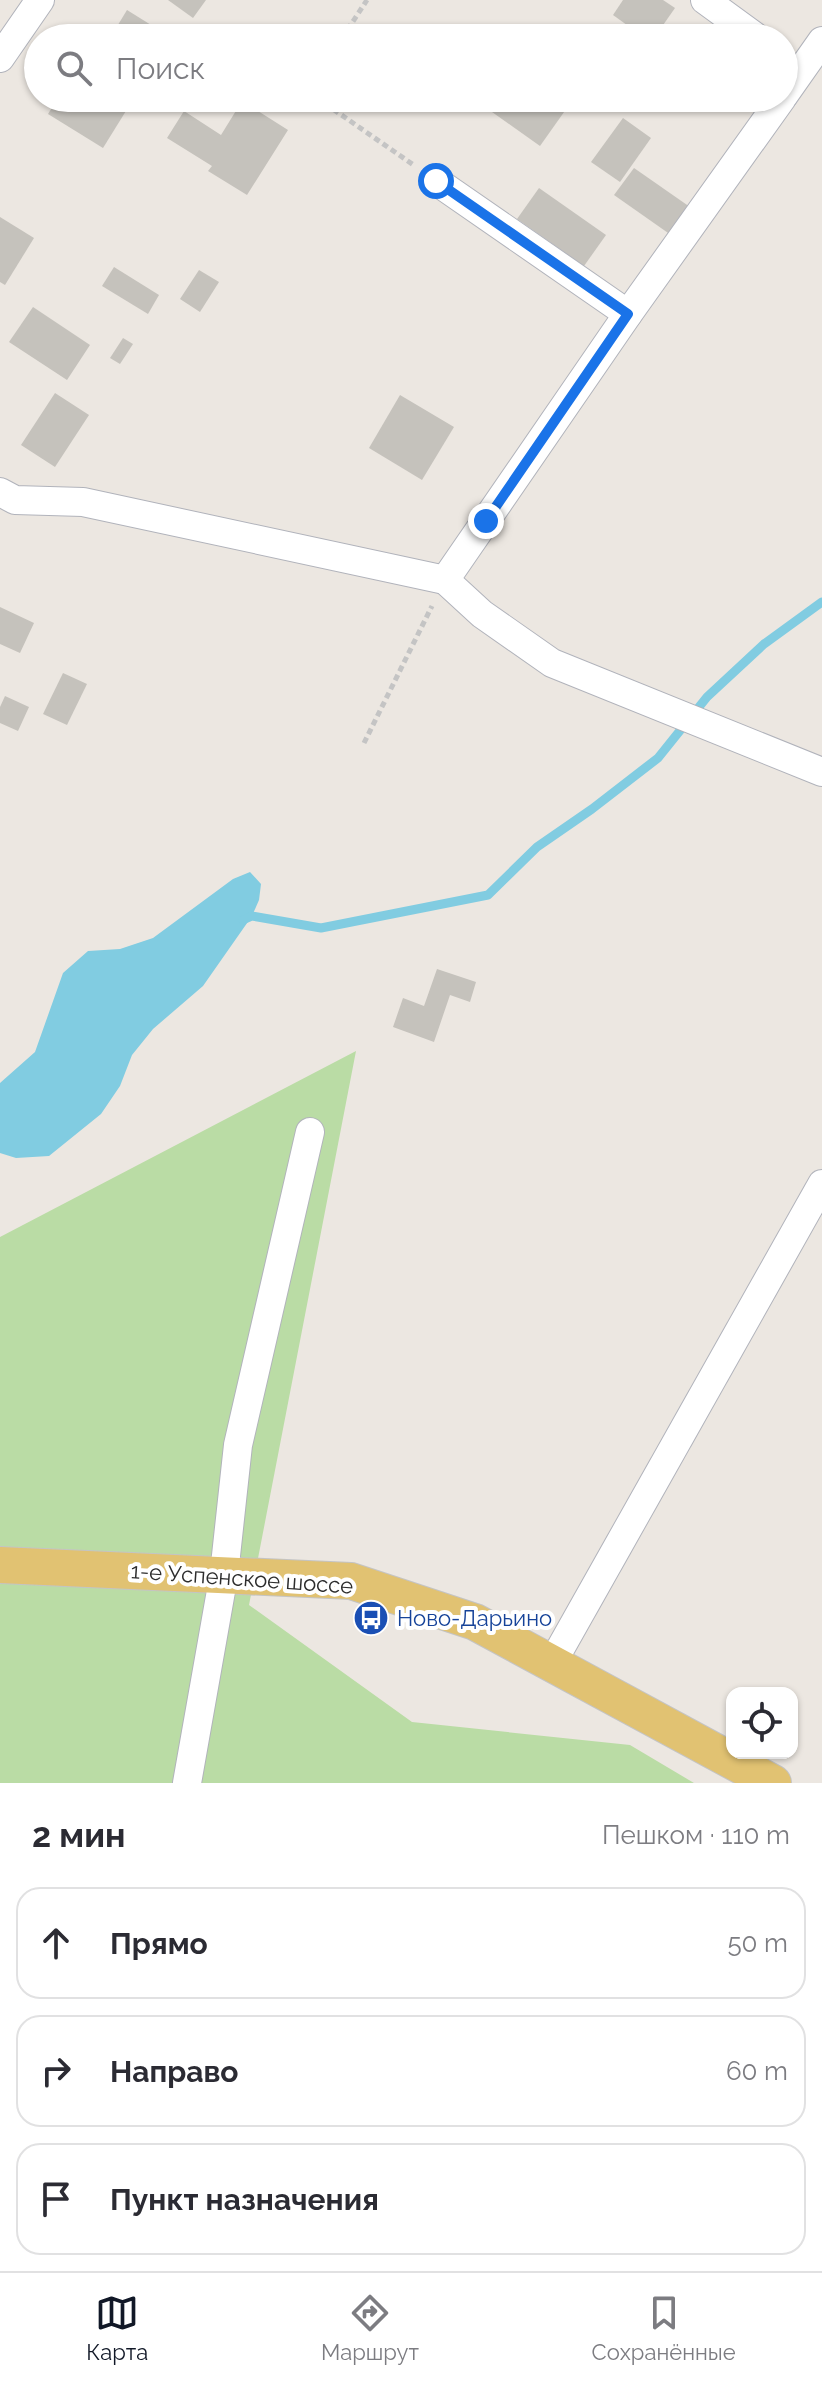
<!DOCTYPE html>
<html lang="ru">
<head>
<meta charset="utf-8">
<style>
  body { margin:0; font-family:Raleway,sans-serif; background:#f7f7f7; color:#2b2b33 }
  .controls { position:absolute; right:24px; bottom:24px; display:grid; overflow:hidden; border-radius:16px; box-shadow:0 2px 6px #0004 }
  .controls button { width:72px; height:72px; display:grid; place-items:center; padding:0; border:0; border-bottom:2px solid #e1e1e2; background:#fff; color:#2b2b33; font:40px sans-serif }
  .stop { position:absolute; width:24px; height:24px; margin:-18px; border:6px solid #1a73e8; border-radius:50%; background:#fff }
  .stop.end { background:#1a73e8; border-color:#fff; box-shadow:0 2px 8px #0008 }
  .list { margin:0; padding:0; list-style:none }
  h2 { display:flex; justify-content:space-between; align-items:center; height:104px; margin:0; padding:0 32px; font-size:34px }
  h2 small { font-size:26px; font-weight:400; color:#7c7c81 }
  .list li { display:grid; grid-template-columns:52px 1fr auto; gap:24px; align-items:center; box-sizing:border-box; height:112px; margin:0 16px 16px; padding:0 16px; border:2px solid #e1e1e2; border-radius:24px }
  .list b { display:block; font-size:30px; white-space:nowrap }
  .list em { font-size:26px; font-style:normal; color:#7c7c81 }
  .icon { flex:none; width:44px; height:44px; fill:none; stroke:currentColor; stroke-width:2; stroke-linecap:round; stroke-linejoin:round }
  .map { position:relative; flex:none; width:822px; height:1783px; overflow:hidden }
  .search { position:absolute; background:#fff; box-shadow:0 2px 6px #0004; left:24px; right:24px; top:24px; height:88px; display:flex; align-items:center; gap:20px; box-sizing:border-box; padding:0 28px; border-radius:44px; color:#7c7c81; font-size:30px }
  .sheet { height:488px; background:#fff }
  nav { display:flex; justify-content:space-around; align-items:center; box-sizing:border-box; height:112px; border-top:2px solid #e1e1e2; background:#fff; font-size:22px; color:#7c7c81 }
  nav a { display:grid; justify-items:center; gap:4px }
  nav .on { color:#111827 }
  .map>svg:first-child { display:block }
  .green { fill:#badca5 }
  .water { fill:#81cce1 }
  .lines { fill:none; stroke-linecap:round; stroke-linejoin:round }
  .stream { stroke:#81cce1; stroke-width:9 }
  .building { fill:#c5c2bc }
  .minor-casing { stroke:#b1b3bb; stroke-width:30 }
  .major-casing { stroke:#c4c4c4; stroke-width:38 }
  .path { stroke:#c4c4c4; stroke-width:5; stroke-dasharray:6 4; stroke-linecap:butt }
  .minor { stroke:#fff; stroke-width:28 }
  .major { stroke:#e1c272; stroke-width:36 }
  .route { stroke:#1a73e8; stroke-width:10 }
  .labels { text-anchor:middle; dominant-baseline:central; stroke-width:8; stroke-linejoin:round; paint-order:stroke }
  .street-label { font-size:22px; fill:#2d2d2d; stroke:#fff }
  .transit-label { font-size:22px; fill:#164399; stroke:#fff; text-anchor:start }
</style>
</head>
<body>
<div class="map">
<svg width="822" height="1783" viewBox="0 0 822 1783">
  <rect width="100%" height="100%" fill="#ece7e1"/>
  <path class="green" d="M356,1051l-107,554 163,117 218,23 64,38h-694v-546z"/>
  <path class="water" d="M250,872l11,12 -2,16 -7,16 -49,70 -50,43 -21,26 -12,31 -19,28 -52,42 -33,2 -16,-5v-70l35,-31 28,-79 25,-22 32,-2 33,-11 80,-59z"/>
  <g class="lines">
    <path class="stream" d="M243,920l9,-4 69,12 167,-33 49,-48 55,-38 66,-51 49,-61 57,-53 58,-42"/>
  </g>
  <g class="building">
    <path d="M168,0h38l-13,18z"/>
    <path d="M623,0h40l12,8 -21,30h-9l-32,-23z"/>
    <path d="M127,10l45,28h-62z"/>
    <path d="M58,98h76l-31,50 -55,-34z"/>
    <path d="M502,98h72l-34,48 -48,-34z"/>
    <path d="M242,101l46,29 -41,65 -39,-24 4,-5 -45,-28 17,-27 37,24z"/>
    <path d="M623,118l28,20 -31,44 -29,-20z"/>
    <path d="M634,168l56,39 -19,28 -57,-40z"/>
    <path d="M539,188l67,47 -22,31 -67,-47z"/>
    <path d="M0,217l34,21 -29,47 -5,-3z"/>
    <path d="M114,267l45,28 -11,19 -46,-28z"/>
    <path d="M199,270l20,12 -19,30 -20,-13z"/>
    <path d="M33,307l57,38 -23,35 -58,-38z"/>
    <path d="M123,338l10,6 -13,20 -10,-6z"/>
    <path d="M55,393l34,22 -34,52 -34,-22z"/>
    <path d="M400,395l54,32 -32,53 -53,-32z"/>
    <path d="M0,607l34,16 -14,30 -20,-9z"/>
    <path d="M63,673l24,11 -20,41 -24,-11z"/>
    <path d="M5,696l24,11 -11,24 -18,-8v-16z"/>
    <path d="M437,969l39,13 -6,20 -20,-7 -16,47 -41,-15 10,-29 21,8z"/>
  </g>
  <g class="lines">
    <defs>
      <g id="minor">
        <path d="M705,0l52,38"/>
        <path d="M0,58l40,-58"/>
        <path d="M784,95l38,-54"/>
        <path d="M782,98l-154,216 -183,266 37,34 70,49 270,109"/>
        <path d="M436,181l192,133"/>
        <path d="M0,492l15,8 68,2 362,78"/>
        <path d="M551,1665l271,-481"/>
        <path d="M187,1783l37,-209 14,-129 72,-313"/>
      </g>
      <path id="major" d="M0,1565l351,16 124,41 298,161"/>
    </defs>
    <use href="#minor" class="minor-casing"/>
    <use href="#major" class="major-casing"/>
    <g class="path">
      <path d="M342,38l25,-38"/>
      <path d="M317,98l98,68"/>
      <path d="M364,743l68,-137"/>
    </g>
    <use href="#minor" class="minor"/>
    <use href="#major" class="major"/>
  </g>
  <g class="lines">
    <path class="route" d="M436,181l192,133 -142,207"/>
  </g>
  <defs>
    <symbol id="bus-disc" viewBox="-11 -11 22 22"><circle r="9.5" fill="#1a4fb4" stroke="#fff"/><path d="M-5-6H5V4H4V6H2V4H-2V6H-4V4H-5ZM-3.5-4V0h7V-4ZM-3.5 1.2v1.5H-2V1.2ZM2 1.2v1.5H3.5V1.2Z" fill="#fff"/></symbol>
  </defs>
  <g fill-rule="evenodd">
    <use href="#bus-disc" x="351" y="1598" width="40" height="40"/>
  </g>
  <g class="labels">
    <g class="street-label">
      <text transform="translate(242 1578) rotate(4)">1-е Успенское шоссе</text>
    </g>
    <g class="transit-label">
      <text x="397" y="1618">Ново-Дарьино</text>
    </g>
  </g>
</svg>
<div class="controls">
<button><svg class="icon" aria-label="locate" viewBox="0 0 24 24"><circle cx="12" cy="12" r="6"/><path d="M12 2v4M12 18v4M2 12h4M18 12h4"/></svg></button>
</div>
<div class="stop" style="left:436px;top:181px"></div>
<div class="stop end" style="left:486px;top:521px"></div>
<div class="search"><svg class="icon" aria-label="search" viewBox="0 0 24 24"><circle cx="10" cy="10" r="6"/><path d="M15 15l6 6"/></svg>Поиск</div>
</div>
<section class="sheet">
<h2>2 мин<small>Пешком · 110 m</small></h2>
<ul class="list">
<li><svg class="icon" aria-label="ahead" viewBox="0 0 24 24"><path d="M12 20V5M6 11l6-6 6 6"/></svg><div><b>Прямо</b></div><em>50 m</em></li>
<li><svg class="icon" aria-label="right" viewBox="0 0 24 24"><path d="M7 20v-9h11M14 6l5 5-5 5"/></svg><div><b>Направо</b></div><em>60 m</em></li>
<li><svg class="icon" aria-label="arrive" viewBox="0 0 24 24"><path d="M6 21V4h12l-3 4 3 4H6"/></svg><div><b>Пункт назначения</b></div></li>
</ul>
</section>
<nav>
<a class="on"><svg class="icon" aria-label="map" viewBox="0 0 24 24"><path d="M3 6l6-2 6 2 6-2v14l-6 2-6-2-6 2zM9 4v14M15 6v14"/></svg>Карта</a>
<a><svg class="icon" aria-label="directions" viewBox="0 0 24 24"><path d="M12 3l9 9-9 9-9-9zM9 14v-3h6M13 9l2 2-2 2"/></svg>Маршрут</a>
<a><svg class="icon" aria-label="saved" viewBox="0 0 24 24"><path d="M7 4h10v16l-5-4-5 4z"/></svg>Сохранённые</a>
</nav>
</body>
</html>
